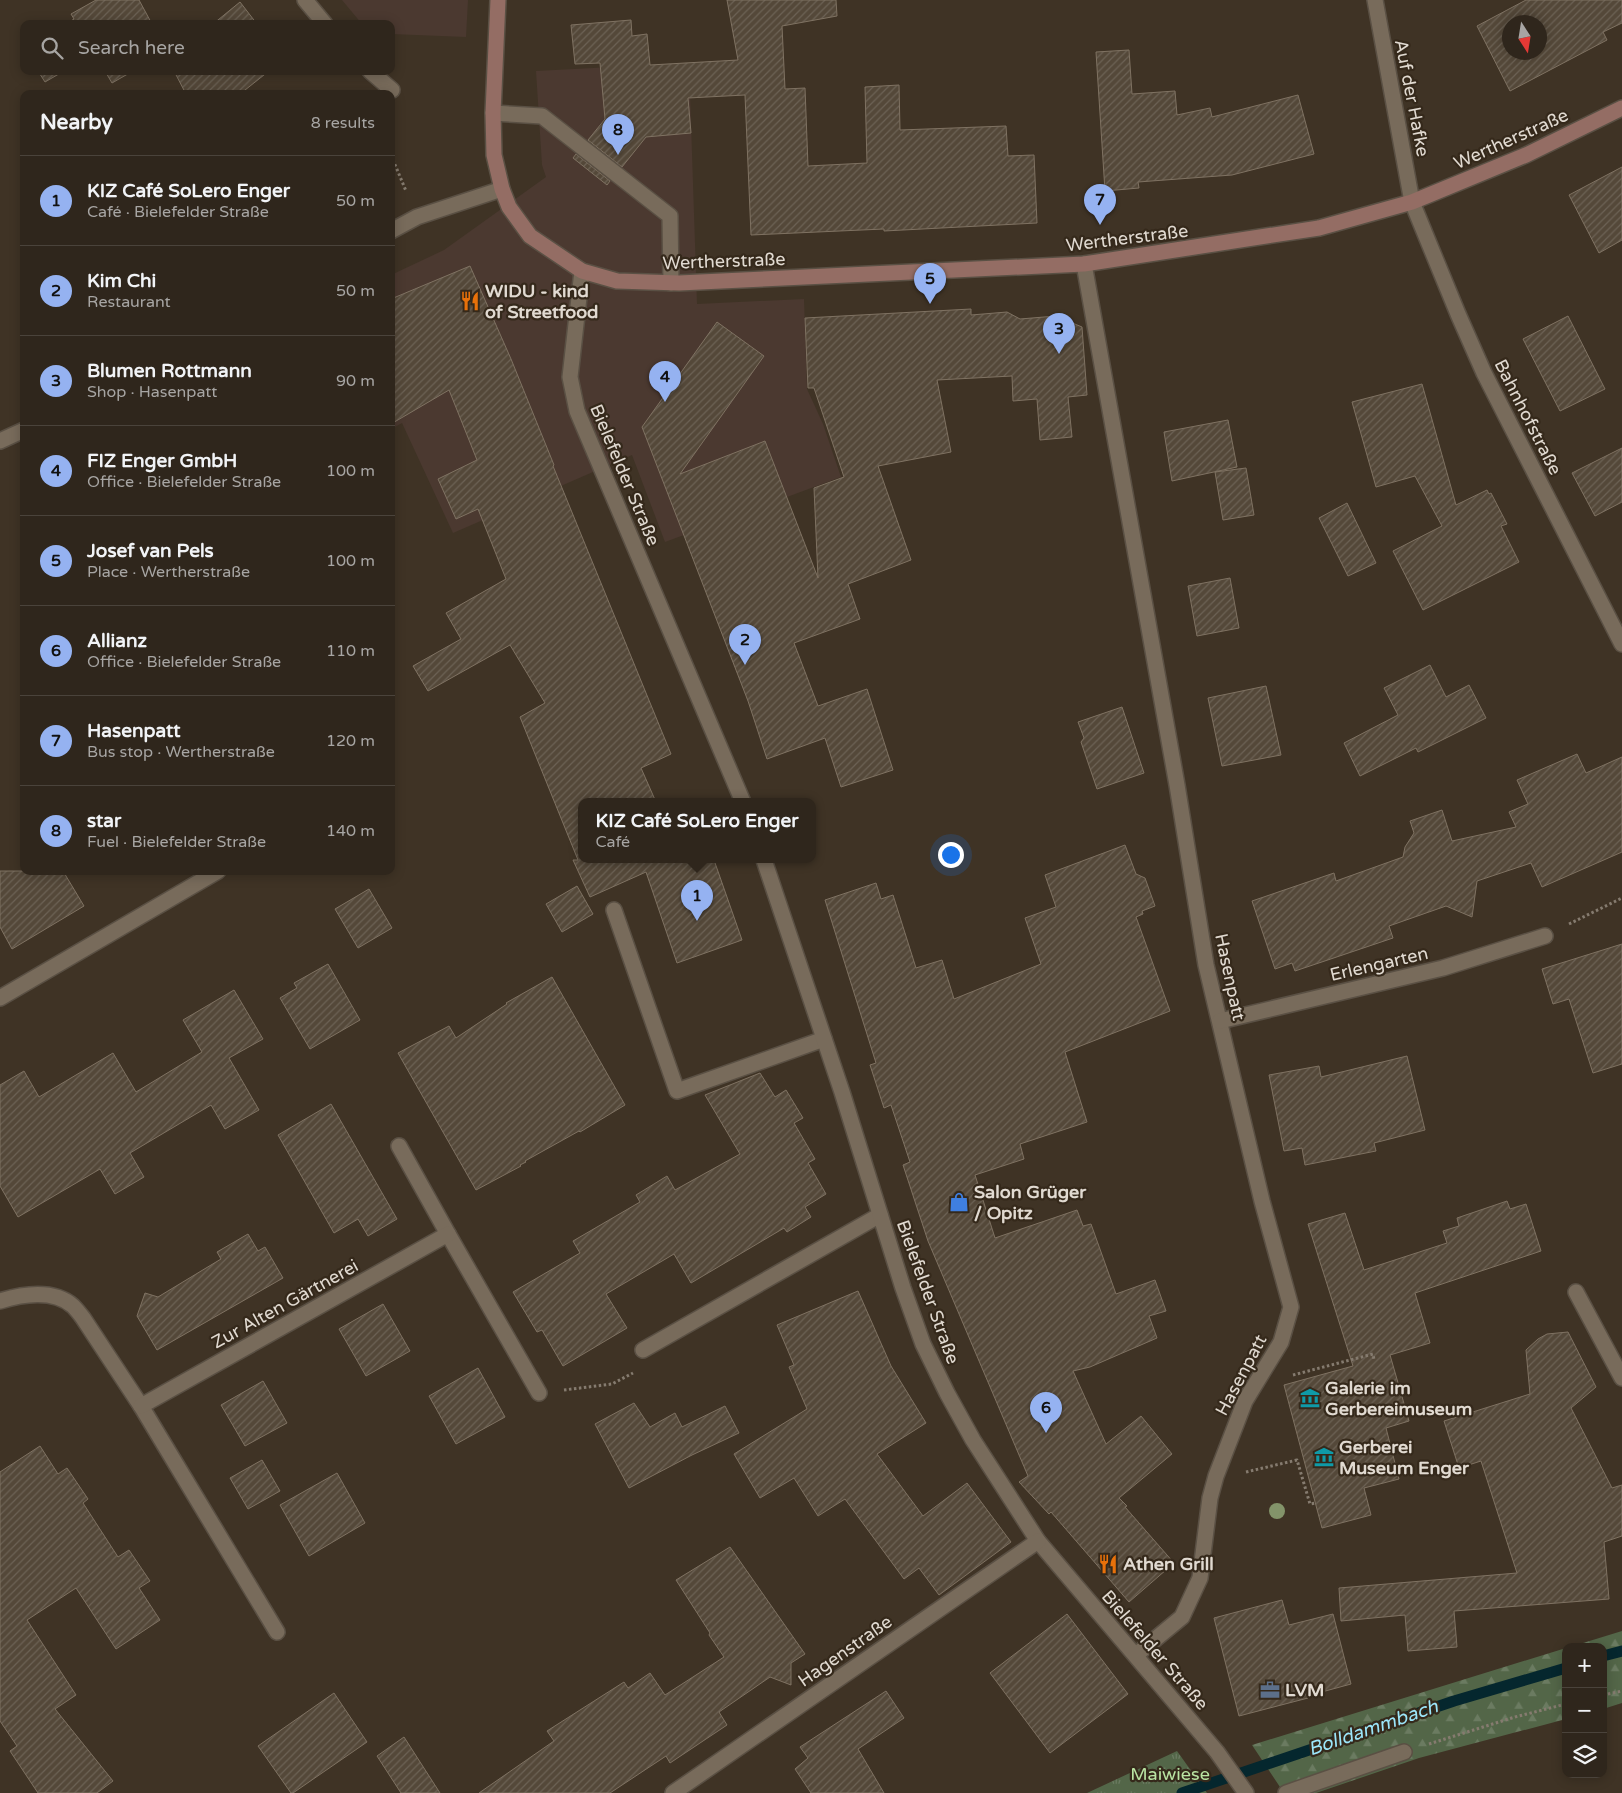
<!DOCTYPE html>
<html lang="en">
<head>
<meta charset="utf-8">
<style>
  body { margin:0; font-family:"Varela Round",sans-serif; background:#3b3229; color:#f1f3f6 }
  .controls { position:absolute; right:15px; bottom:15px; display:grid; overflow:hidden; border-radius:10px; box-shadow:0 2px 12px #0003 }
  .controls button { width:45px; height:45px; display:grid; place-items:center; padding:0; border:0; border-bottom:1px solid #4a433b; background:#2f261c; color:#f1f3f6; font:25px sans-serif }
  .compass { position:absolute; left:1502px; top:15px; width:45px; height:45px; border-radius:50%; background:#2f261c; box-shadow:0 2px 12px #0003; rotate:168deg }
  .you { position:absolute; left:950px; top:854px; width:18px; height:18px; margin:-12px; border:4px solid #fff; border-radius:50%; background:#1a73e8; box-shadow:0 0 0 8px #1a73e833 }
  .badge { display:grid; place-items:center; width:32px; height:32px; border-radius:50%; background:#95b2f1; color:#111; font-size:16px; font-weight:700 }
  .pin { position:absolute; translate:-50% -41px; filter:drop-shadow(0 1px 2px #0008) }
  .pin::after { content:''; position:absolute; top:26px; width:18px; height:15px; background:inherit; clip-path:polygon(0 0,100% 0,50% 100%) }
  .popup { position:absolute; left:578px; top:798px; width:238px; height:65px; box-sizing:border-box; display:grid; place-content:center; border-radius:10px; background:#2f261c; filter:drop-shadow(0 1px 4px #0005); font-size:16px; white-space:nowrap; color:#a7a5a3 }
  .popup b { font-size:19px; color:#f1f3f6 }
  .popup::after { content:''; position:absolute; left:50%; top:100%; margin-left:-10px; border:10px solid transparent; border-top-color:#2f261c }
  .list { margin:0; padding:0; list-style:none }
  h2 { display:flex; justify-content:space-between; align-items:center; height:65px; margin:0; padding:0 20px; font-size:21px }
  h2 small { font-size:16px; font-weight:400; color:#a7a5a3 }
  .list li { display:grid; grid-template-columns:32px 1fr auto; gap:15px; align-items:center; box-sizing:border-box; height:90px; padding:0 20px; border-top:1px solid #4a433b }
  .list b { display:block; font-size:19px; white-space:nowrap }
  .list p { margin:0; font-size:16px; white-space:nowrap; color:#a7a5a3 }
  .list em { font-size:16px; font-style:normal; color:#a7a5a3 }
  .icon { flex:none; width:28px; height:28px; fill:none; stroke:currentColor; stroke-width:2; stroke-linecap:round; stroke-linejoin:round }
  .map { position:relative; flex:none; width:1622px; height:1793px; overflow:hidden }
  .search { position:absolute; background:#2f261c; box-shadow:0 2px 12px #0003; left:20px; top:20px; width:375px; height:55px; display:flex; align-items:center; gap:12px; box-sizing:border-box; padding:0 18px; border-radius:10px; color:#a7a5a3; font-size:19px }
  .panel { position:absolute; background:#2f261c; box-shadow:0 2px 12px #0003; left:20px; top:90px; width:375px; height:785px; border-radius:10px }
  .map>svg:first-child { display:block }
  .commercial { fill:#4b3930 }
  .forest { fill:url(#forest-firs) }
  .park { fill:url(#park-tufts) }
  .lines { fill:none; stroke-linecap:round; stroke-linejoin:round }
  .stream { stroke:#05272e; stroke-width:11 }
  .building { fill:url(#building-hatch); stroke:#7f7262; fill-rule:evenodd }
  .service-casing { stroke:#5a5044; stroke-width:18 }
  .minor-casing { stroke:#5a5044; stroke-width:18 }
  .tertiary-casing { stroke:#5a5044; stroke-width:18 }
  .secondary-casing { stroke:#5a5044; stroke-width:18 }
  .path { stroke:#857b6f; stroke-width:3; stroke-dasharray:2.5 2.5; stroke-linecap:butt }
  .service { stroke:#786b5b; stroke-width:15 }
  .minor { stroke:#786b5b; stroke-width:15 }
  .tertiary { stroke:#786b5b; stroke-width:15 }
  .secondary { stroke:#946d64; stroke-width:15 }
  .tree { fill:#83946a }
  .labels { text-anchor:middle; dominant-baseline:central; stroke-width:4.5; stroke-linejoin:round; paint-order:stroke }
  .street-label { font-size:18px; fill:#e1dad1; stroke:#35291b }
  .poi-label { font-size:18px; font-weight:bold; fill:#e1dad1; stroke:#35291b; text-anchor:start }
  .park-label { font-size:18px; fill:#bae4a3; stroke:#35291b }
  .water-label { font-size:19px; font-style:italic; fill:#9ce6fa; stroke:#35291b }
</style>
</head>
<body>
<div class="map">
<svg width="1622" height="1793" viewBox="0 0 1622 1793">
  <defs>
    <pattern id="forest-firs" width="22" height="20" patternUnits="userSpaceOnUse" patternTransform="scale(1.25)"><rect width="22" height="20" fill="#536648"/><path d="M5 1l3.5 6h-7zM16 11l3.5 6h-7z" fill="#6b7b61"/></pattern>
    <pattern id="park-tufts" width="24" height="20" patternUnits="userSpaceOnUse" patternTransform="scale(1.25)"><rect width="24" height="20" fill="#536648"/><path d="M3 7l-1-3M5 7V3M7 7l1-3M15 17l-1-3M17 17v-4M19 17l1-3" fill="none" stroke="#6b7b61"/></pattern>
    <pattern id="building-hatch" width="6" height="6" patternUnits="userSpaceOnUse" patternTransform="scale(1.25)"><rect width="6" height="6" fill="#544839"/><path d="M-1 1l2-2M0 6l6-6M5 7l2-2" fill="none" stroke="#6c6255"/></pattern>
  </defs>
  <rect width="100%" height="100%" fill="#3f3325"/>
  <g class="commercial">
    <path d="M342,0h126l-2,37 -75,-3v-10h-29z"/>
    <path d="M689,63l8,241 107,-5 3,90 16,35 18,53 -176,65 -33,-87 -179,78 -51,-110 -11,6v-154l53,-25 102,-73 -4,-12 -6,-94z"/>
  </g>
  <g class="forest">
    <path d="M1622,1631v72l-19,6v-62h-33z"/>
    <path d="M1566,1648v71l-147,39 -103,35h-32l-32,-48z"/>
  </g>
  <path class="park" d="M1177,1751l30,42h-120z"/>
  <g class="lines">
    <g class="stream">
      <path d="M1603,1656l19,-5"/>
      <path d="M1182,1793l272,-92 112,-33"/>
    </g>
  </g>
  <g class="building">
    <path d="M96,0h43l13,24h-86l8,-5 -3,-5z"/>
    <path d="M727,0h109l1,16 -55,10 3,63 20,-1 3,78 59,-3 -2,-76 34,-2 1,45 106,-4 2,30 26,-1 3,68 -153,8v-2l-133,6 -6,-140 -57,3 3,35 -45,4 -24,30 -34,-27 17,-21 -5,-56 -25,1 -4,-39 60,-5 1,16 15,-2 3,31 88,-5z"/>
    <path d="M1526,0h96v23l-19,9 4,8 -97,51 -33,-65zM1510,22h30v30h-30z"/>
    <path d="M240,2l17,22h-44z"/>
    <path d="M1129,50l3,44 43,-3 2,24 33,-7 2,9 86,-22 16,59 -82,21 -94,7 1,6 -34,3 -9,-139z"/>
    <path d="M38,71h26l-19,11z"/>
    <path d="M105,71h28l-21,12z"/>
    <path d="M174,71h95l-29,23h-54z"/>
    <path d="M576,154l34,27 -3,4 -34,-27z"/>
    <path d="M1622,167v73l-23,13 -30,-58z"/>
    <path d="M470,266l41,93 43,106 -1,1 118,288 -30,14 15,34h-74v58h132l28,80 -65,23 -31,-91 -56,25 -17,-37h5l-58,-143 25,-14 -35,-58 -82,46 -15,-25 48,-27 -15,-26 60,-34 -28,-70 -22,10 -18,-40 39,-19 -28,-70 -58,34v-125z"/>
    <path d="M971,309v6l36,-3 13,7 36,-3 26,11 5,68 -19,2 4,40 -32,3 -3,-41 -24,2 -1,-25 -75,4 14,72 -73,14 33,94 -63,24 12,35 -66,24 24,63 49,-17 26,81 -52,17 -16,-49 -58,21 -19,-58 -106,-274 75,-105 47,34 -84,118 85,-33 53,137 -4,-90 30,-11 -30,-89h-6l-3,-70z"/>
    <path d="M1568,316l37,73 -45,22 -37,-72z"/>
    <path d="M1422,384l34,121 31,-15 2,4 2,-1 16,31 -6,2 18,36 -96,48 -30,-59 49,-25 -27,-50 -39,11 -24,-85z"/>
    <path d="M1228,420l9,47 -65,14 -8,-49z"/>
    <path d="M1622,448v54l-27,14 -23,-43z"/>
    <path d="M1246,468l8,47 -31,5 -8,-48z"/>
    <path d="M1347,503l29,60 -28,13 -29,-58z"/>
    <path d="M1230,578l9,50 -42,8 -9,-50z"/>
    <path d="M1430,665l16,32 23,-12 17,33 -68,34 -2,-4 -56,28 -16,-33 54,-28 -14,-27z"/>
    <path d="M1266,686l15,69 -59,11 -14,-68z"/>
    <path d="M1122,707l22,66 -47,16 -16,-47 3,-4 -6,-16z"/>
    <path d="M1577,754l9,19 36,-16v95l-80,35 -11,-24 -54,18 -5,36 -26,-11 -57,20 4,12 -98,33 -3,-8 -17,6 -23,-68 82,-28 2,8 67,-24 2,-10 9,-14 -4,-12 32,-11 10,31 64,-14 -7,-15 19,-8 -11,-24z"/>
    <path d="M1125,845l11,29 9,4 10,28 -13,5 1,3 -7,3 34,94 -105,41 22,70 -67,22 4,15 -49,16 20,63 82,-28 6,16 8,-2 25,70 39,-14 11,31 -17,5 8,22 -67,29 -17,4 33,73 35,-28 31,38 -53,44 8,8 -2,1 49,56 -45,39 -78,-90 -2,2 -30,-32 9,-6 -100,-235 -25,-76 7,-3 -19,-57 -7,3 -14,-43 6,-2 -51,-163 51,-17 5,16 12,-4 23,73 26,-8 12,39 87,-35 -16,-46 31,-11 -11,-32z"/>
    <path d="M0,871h63l21,35 -72,43 -12,-22z"/>
    <path d="M577,886l16,28 -31,18 -16,-28z"/>
    <path d="M369,889l23,39 -34,20 -23,-39z"/>
    <path d="M1622,944v120l-29,9 -24,-74 -16,5 -11,-35z"/>
    <path d="M328,964l32,56 -50,29 -30,-51 17,-10 -3,-5z"/>
    <path d="M552,977l73,128 -45,27 -1,-1 -54,30 1,1 -6,3 1,1 -45,24 -78,-137 51,-27 7,12 51,-34 -1,-1z"/>
    <path d="M234,990l29,49 -34,19 30,52 -34,19 -14,-24 -81,48 14,24 -29,17 -15,-25 -82,48 -18,-31v-101l24,-14 15,26 74,-44 23,39 66,-40 -19,-32z"/>
    <path d="M1407,1056l18,74 -51,13 2,8 -71,14 -3,-17 -18,3 -15,-76 50,-9 2,11z"/>
    <path d="M760,1073l15,24 11,-7 17,28 -9,5 21,36 -7,4 18,31 -21,13 6,10 -24,15 -3,-4 -93,55 -17,-29 -68,40 21,34 -64,38 -21,-36 -5,2 -24,-40 67,-39 -7,-12 67,-39 -4,-7 31,-19 8,14 65,-36 -35,-59z"/>
    <path d="M331,1104l66,115 -29,17 -10,-17 -24,14 -56,-98z"/>
    <path d="M1507,1201l3,8 16,-5 15,47 -126,42 15,50 -40,12 19,66 -23,7 13,51 -35,9 7,27 -49,13 -38,-143 69,-19 -45,-142 37,-11 19,57 83,-27 -4,-12 16,-5 -2,-8z"/>
    <path d="M248,1234l10,17 7,-4 18,31 -126,72 -20,-34 8,-23 13,4 63,-38 -4,-7z"/>
    <path d="M858,1291l33,75 35,57 -49,31 46,62 44,-33 44,59 -72,53 -20,-27 -15,11 -59,-80 -27,17 -24,-38 -34,20 -26,-44 73,-45 -18,-42 5,-2 -17,-40z"/>
    <path d="M383,1304l27,47 -44,25 -27,-47z"/>
    <path d="M1568,1332l28,55 -25,21 41,80 10,-3v51l-18,6 5,57 -155,12 3,36 -49,4 -3,-36 -64,6 -2,-33 178,-15 -36,-112 -22,7 -15,-47 86,-27 -4,-44 12,-11 9,-5z"/>
    <path d="M478,1368l27,49 -49,27 -27,-48z"/>
    <path d="M263,1381l24,42 -42,23 -24,-41z"/>
    <path d="M634,1403l16,24 25,-14 7,14 43,-21 14,27 -47,22 -63,33 -34,-64z"/>
    <path d="M40,1446l18,28 9,-6 21,31 -5,4 35,54 11,-7 21,31 -11,7 21,32 -44,29 -40,-61 -49,32 49,75 -21,14 58,72 -16,12h-59l-28,-42 7,-5 -17,-25v-249z"/>
    <path d="M262,1460l18,31 -32,18 -18,-31z"/>
    <path d="M337,1473l28,50 -56,33 -29,-51z"/>
    <path d="M730,1547l75,107 -14,9v22l-21,-8 -51,35 8,13 -57,38 -4,-7 -56,37h-131l75,-52 -7,-10 77,-49 4,6 22,-15 15,22 59,-38 -15,-22 1,-2 -34,-53z"/>
    <path d="M1282,1600l7,25 44,-11 18,70 -44,12 1,2 -69,18 -25,-98z"/>
    <path d="M1067,1614l61,80 -78,59 -60,-80z"/>
    <path d="M886,1691l18,27 -46,31 26,44h-73l-16,-24 13,-11 -8,-11z"/>
    <path d="M334,1693l33,49 -74,51h-2l-33,-47z"/>
    <path d="M404,1737l36,56h-39l-24,-37z"/>
  </g>
  <g class="lines">
    <defs>
      <g id="service">
        <path d="M493,113l49,3 128,100 1,67"/>
        <path d="M614,910l63,181 147,-52"/>
        <path d="M643,1350l237,-135"/>
        <path d="M1286,1793l118,-41"/>
      </g>
      <g id="minor">
        <path d="M305,0l20,24"/>
        <path d="M1375,0l37,202"/>
        <path d="M370,71l22,19"/>
        <path d="M391,231l26,-14 85,-28"/>
        <path d="M1084,264l93,521 29,180 56,236 29,106 -10,35 -36,59 -29,75 -6,22 -10,80 -18,39 -46,38"/>
        <path d="M582,271l-12,106 7,34 166,391"/>
        <path d="M0,441l24,-11"/>
        <path d="M764,860l78,232 61,196 20,56 24,49 26,47 65,101 179,211 29,41"/>
        <path d="M0,998l218,-127"/>
        <path d="M1220,1021l223,-53 102,-32"/>
        <path d="M399,1146l49,88 91,159"/>
        <path d="M1576,1292l46,86"/>
        <path d="M0,1301c22,-7 54,-12 73,5 3,3 7,8 10,12l58,88 136,226"/>
        <path d="M141,1406l307,-172"/>
        <path d="M673,1793l365,-252"/>
      </g>
      <path id="tertiary" d="M1412,202l46,112 26,59 138,271"/>
      <path id="secondary" d="M498,0l-5,113 1,42 8,34 7,18 21,29 52,35 35,10 62,2 405,-19 235,-36 93,-26 114,-47 96,-47"/>
    </defs>
    <use href="#service" class="service-casing"/>
    <use href="#minor" class="minor-casing"/>
    <use href="#tertiary" class="tertiary-casing"/>
    <use href="#secondary" class="secondary-casing"/>
    <g class="path">
      <path d="M391,155l15,36"/>
      <path d="M1569,924l53,-26"/>
      <path d="M1293,1375l80,-21 1,6"/>
      <path d="M564,1390l48,-6 21,-11"/>
      <path d="M1246,1472l51,-12 13,44 6,-1"/>
      <path d="M1603,1695l19,-4"/>
      <path d="M1429,1744l86,-27 51,-13"/>
    </g>
    <use href="#service" class="service"/>
    <use href="#minor" class="minor"/>
    <use href="#tertiary" class="tertiary"/>
    <use href="#secondary" class="secondary"/>
  </g>
  <circle class="tree" cx="1277" cy="1511" r="8"/>
  <defs>
    <symbol id="restaurant-bare" viewBox="-9 -9 18 18"><path d="M-5-6h1v4h1v-4h1v4h1v-4h1v5L-1.5 .5V6h-2V.5L-5-1ZM5-6V6H3V1.5H1.5Q1.5-4 5-6Z" fill="#e8710a" stroke="#35291b" stroke-width="2.5" paint-order="stroke"/></symbol>
    <symbol id="shop-bare" viewBox="-9 -9 18 18"><path d="M-5-2.5h2.3a2.7 3.5 0 0 1 5.4 0H5L5.5 6h-11ZM-1.5-2.5h3a1.5 2.3 0 0 0-3 0Z" fill="#3f7fe0" stroke="#35291b" stroke-width="2.5" paint-order="stroke"/></symbol>
    <symbol id="museum-bare" viewBox="-9 -9 18 18"><path d="M0-6L6-3V-2H-6V-3ZM-5-1h2V3h-2ZM-1-1h2V3h-2ZM3-1h2V3H3ZM-6 4H6V6H-6Z" fill="#0f9aa8" stroke="#35291b" stroke-width="2.5" paint-order="stroke"/></symbol>
    <symbol id="office-bare" viewBox="-9 -9 18 18"><path d="M-6-3h4V-5.5h4V-3h4V5H-6ZM-1-4.5V-3h2v-1.5ZM-6 0V1H6V0Z" fill="#5c6f8a" stroke="#35291b" stroke-width="2.5" paint-order="stroke"/></symbol>
  </defs>
  <g fill-rule="evenodd">
    <use href="#restaurant-bare" x="456" y="287" width="28" height="28"/>
    <use href="#shop-bare" x="945" y="1188" width="28" height="28"/>
    <use href="#museum-bare" x="1296" y="1384" width="28" height="28"/>
    <use href="#museum-bare" x="1310" y="1443" width="28" height="28"/>
    <use href="#restaurant-bare" x="1094" y="1550" width="28" height="28"/>
    <use href="#office-bare" x="1256" y="1676" width="28" height="28"/>
  </g>
  <g class="labels">
    <g class="street-label">
      <text transform="translate(1412 98) rotate(79)">Auf der Hafke</text>
      <text transform="translate(1511 139) rotate(-24)">Wertherstraße</text>
      <text transform="translate(1127 238) rotate(-7)">Wertherstraße</text>
      <text transform="translate(724 261) rotate(-2)">Wertherstraße</text>
      <text transform="translate(1528 417) rotate(63)">Bahnhofstraße</text>
      <text transform="translate(625 475) rotate(67)">Bielefelder Straße</text>
      <text transform="translate(1379 964) rotate(-13)">Erlengarten</text>
      <text transform="translate(1230 977) rotate(78)">Hasenpatt</text>
      <text transform="translate(928 1292) rotate(70)">Bielefelder Straße</text>
      <text transform="translate(285 1304) rotate(-29)">Zur Alten Gärtnerei</text>
      <text transform="translate(1241 1375) rotate(-62)">Hasenpatt</text>
      <text transform="translate(1155 1650) rotate(49)">Bielefelder Straße</text>
      <text transform="translate(845 1651) rotate(-35)">Hagenstraße</text>
    </g>
    <g class="poi-label">
      <text x="485" y="291">WIDU - kind<tspan x="485" dy="21">of Streetfood</tspan></text>
      <text x="974" y="1192">Salon Grüger<tspan x="974" dy="21">/ Opitz</tspan></text>
      <text x="1325" y="1388">Galerie im<tspan x="1325" dy="21">Gerbereimuseum</tspan></text>
      <text x="1339" y="1447">Gerberei<tspan x="1339" dy="21">Museum Enger</tspan></text>
      <text x="1123" y="1564">Athen Grill</text>
      <text x="1285" y="1690">LVM</text>
    </g>
    <g class="park-label">
      <text x="1170" y="1774">Maiwiese</text>
    </g>
    <g class="water-label">
      <text transform="translate(1373 1728) rotate(-19)">Bolldammbach</text>
    </g>
  </g>
</svg>
<div class="controls">
<button>+</button>
<button>−</button>
<button><svg class="icon" aria-label="layers" viewBox="0 0 24 24"><path d="M12 4l9 5-9 5-9-5zM3 14l9 5 9-5"/></svg></button>
</div>
<svg class="compass" viewBox="-18 -18 36 36"><path d="M0-13l5 13h-10z" fill="#e53935"/><path d="M0 13l5-13h-10z" fill="#a7a5a3"/></svg>
<div class="you"></div>
<div class="pin badge" style="left:697px;top:921px">1</div>
<div class="popup"><b>KIZ Café SoLero Enger</b>Café</div>
<div class="pin badge" style="left:745px;top:665px">2</div>
<div class="pin badge" style="left:1059px;top:354px">3</div>
<div class="pin badge" style="left:665px;top:402px">4</div>
<div class="pin badge" style="left:930px;top:304px">5</div>
<div class="pin badge" style="left:1046px;top:1433px">6</div>
<div class="pin badge" style="left:1100px;top:225px">7</div>
<div class="pin badge" style="left:618px;top:155px">8</div>
<div class="search"><svg class="icon" aria-label="search" viewBox="0 0 24 24"><circle cx="10" cy="10" r="6"/><path d="M15 15l6 6"/></svg>Search here</div>
<section class="panel">
<h2>Nearby<small>8 results</small></h2>
<ul class="list">
<li><span class="badge">1</span><div><b>KIZ Café SoLero Enger</b><p>Café · Bielefelder Straße</p></div><em>50 m</em></li>
<li><span class="badge">2</span><div><b>Kim Chi</b><p>Restaurant</p></div><em>50 m</em></li>
<li><span class="badge">3</span><div><b>Blumen Rottmann</b><p>Shop · Hasenpatt</p></div><em>90 m</em></li>
<li><span class="badge">4</span><div><b>FIZ Enger GmbH</b><p>Office · Bielefelder Straße</p></div><em>100 m</em></li>
<li><span class="badge">5</span><div><b>Josef van Pels</b><p>Place · Wertherstraße</p></div><em>100 m</em></li>
<li><span class="badge">6</span><div><b>Allianz</b><p>Office · Bielefelder Straße</p></div><em>110 m</em></li>
<li><span class="badge">7</span><div><b>Hasenpatt</b><p>Bus stop · Wertherstraße</p></div><em>120 m</em></li>
<li><span class="badge">8</span><div><b>star</b><p>Fuel · Bielefelder Straße</p></div><em>140 m</em></li>
</ul>
</section>
</div>
</body>
</html>
